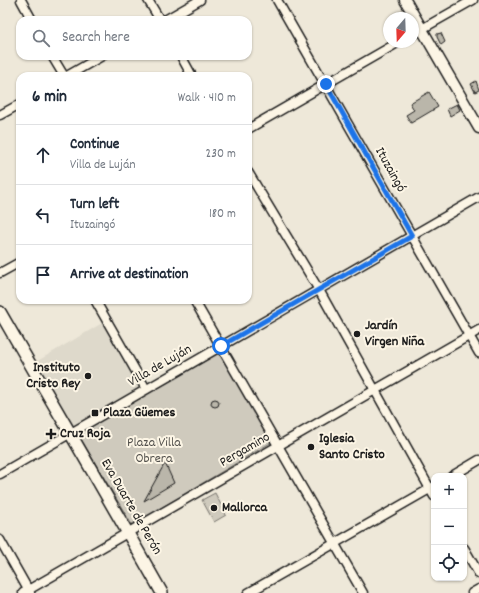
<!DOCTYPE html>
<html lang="en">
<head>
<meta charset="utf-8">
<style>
  body { margin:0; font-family:Dekko,sans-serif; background:#f6f6f7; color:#1f2937 }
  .controls { position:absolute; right:12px; bottom:12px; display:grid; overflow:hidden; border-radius:8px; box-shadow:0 1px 3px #0004 }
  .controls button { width:36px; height:36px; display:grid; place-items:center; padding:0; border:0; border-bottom:1px solid #e0e1e3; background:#fff; color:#1f2937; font:20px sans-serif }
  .compass { position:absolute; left:383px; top:12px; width:36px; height:36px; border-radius:50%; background:#fff; box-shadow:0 1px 3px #0004; rotate:199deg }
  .stop { position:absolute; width:12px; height:12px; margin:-9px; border:3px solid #1a73e8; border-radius:50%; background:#fff }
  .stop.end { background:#1a73e8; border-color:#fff; box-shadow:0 1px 4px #0008 }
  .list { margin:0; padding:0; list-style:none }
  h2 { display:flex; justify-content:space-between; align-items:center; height:52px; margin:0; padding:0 16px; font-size:17px }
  h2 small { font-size:13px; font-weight:400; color:#747a83 }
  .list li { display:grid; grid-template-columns:26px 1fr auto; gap:12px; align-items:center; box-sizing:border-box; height:60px; padding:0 16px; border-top:1px solid #e0e1e3 }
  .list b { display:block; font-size:15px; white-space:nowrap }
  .list p { margin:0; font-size:13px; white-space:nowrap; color:#747a83 }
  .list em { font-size:13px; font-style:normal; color:#747a83 }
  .icon { flex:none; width:22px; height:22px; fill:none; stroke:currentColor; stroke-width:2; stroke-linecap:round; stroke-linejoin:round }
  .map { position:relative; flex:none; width:479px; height:593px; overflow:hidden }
  .search { position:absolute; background:#fff; box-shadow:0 1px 3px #0004; left:16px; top:16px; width:236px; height:44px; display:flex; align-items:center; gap:10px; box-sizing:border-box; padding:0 14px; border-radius:12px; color:#747a83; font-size:15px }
  .panel { position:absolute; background:#fff; box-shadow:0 1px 3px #0004; left:16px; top:72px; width:236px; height:232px; border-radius:12px }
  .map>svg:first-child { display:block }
  .built { fill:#ded9cb }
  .green { fill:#cfcabd; stroke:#76736c }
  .building { fill:#bab6aa; stroke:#1c1c1c }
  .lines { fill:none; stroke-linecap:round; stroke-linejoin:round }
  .minor-casing { stroke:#1c1c1c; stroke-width:11 }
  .tertiary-casing { stroke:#1c1c1c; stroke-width:13 }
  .secondary-casing { stroke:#1c1c1c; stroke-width:14 }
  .minor { stroke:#fcf5e5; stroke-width:8 }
  .tertiary { stroke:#fcf5e5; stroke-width:10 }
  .secondary { stroke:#fcf5e5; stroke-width:11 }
  .route { stroke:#1a73e8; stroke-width:5 }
  .poi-dot { fill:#1c1c1c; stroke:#fcf5e5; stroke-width:1.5 }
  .labels { text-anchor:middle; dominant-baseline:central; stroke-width:4; stroke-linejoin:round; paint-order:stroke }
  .street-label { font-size:14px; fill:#1c1c1c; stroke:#fcf5e5 }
  .poi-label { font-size:14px; font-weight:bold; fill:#1c1c1c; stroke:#fcf5e5; text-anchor:start }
  .park-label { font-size:14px; fill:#52504c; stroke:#fcf5e5 }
</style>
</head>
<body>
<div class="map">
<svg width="479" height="593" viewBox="0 0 479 593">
  <rect width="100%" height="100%" fill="#eee8d9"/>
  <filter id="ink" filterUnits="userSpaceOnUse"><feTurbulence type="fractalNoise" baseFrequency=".025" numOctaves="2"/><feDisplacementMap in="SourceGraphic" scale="8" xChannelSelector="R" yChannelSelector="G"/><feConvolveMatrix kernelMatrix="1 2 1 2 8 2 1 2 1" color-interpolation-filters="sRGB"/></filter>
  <g filter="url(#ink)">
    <path class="built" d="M104,322l38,67 -69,40 -39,-66z"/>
    <g class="green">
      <path d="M219,353l53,89 -140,83 -54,-91z"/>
      <path d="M215,493l11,22 -12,7 -12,-22z"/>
    </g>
    <g class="building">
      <path d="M441,33l4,9 -4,3 -4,-8v-3z"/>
      <path d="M476,81l3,9 -4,2 -4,-8z"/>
      <path d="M429,92l9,15 -27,16 -5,-8 8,-5 -4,-7z"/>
      <path d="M457,104l3,6 -10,6 -3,-7z"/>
      <circle cx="215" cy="403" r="4"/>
      <path d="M165,463l9,20 -30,18z"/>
    </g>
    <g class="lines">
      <defs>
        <g id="minor">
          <path d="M21,0l11,20"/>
          <path d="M148,0l12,20"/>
          <path d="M277,0l202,353"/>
          <path d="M165,20l35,-20"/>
          <path d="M413,34l60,-34"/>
          <path d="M52,56l12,20"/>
          <path d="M181,56l11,20"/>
          <path d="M67,76l35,-20"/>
          <path d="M0,115l20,-11"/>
          <path d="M248,129l151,-87"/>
          <path d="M248,172l71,118 115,206"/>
          <path d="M0,273l20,-11"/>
          <path d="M95,300l51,89"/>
          <path d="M194,300l169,293"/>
          <path d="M0,474l479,-277"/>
          <path d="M452,476l27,-16"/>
          <path d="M0,540l30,53"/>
          <path d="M464,548l15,26"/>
          <path d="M23,593l456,-263"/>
          <path d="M248,593l185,-106"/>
          <path d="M472,593l7,-4"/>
        </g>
        <path id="tertiary" d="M405,0l74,128"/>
        <path id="secondary" d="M0,312c54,94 109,187 162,281"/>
      </defs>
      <use href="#minor" class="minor-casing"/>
      <use href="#tertiary" class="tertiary-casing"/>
      <use href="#secondary" class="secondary-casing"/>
      <use href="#minor" class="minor"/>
      <use href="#tertiary" class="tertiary"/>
      <use href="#secondary" class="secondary"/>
    </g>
  </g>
  <g class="lines" filter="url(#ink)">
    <path class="route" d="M221,346l191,-110 -86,-152"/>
  </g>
  <g class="poi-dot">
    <circle cx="357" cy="334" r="4"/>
    <circle cx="88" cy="376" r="4"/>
    <rect x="91" y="409" width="8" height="8" rx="2"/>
    <path d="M49 428h4v4h4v4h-4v4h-4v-4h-4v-4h4z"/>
    <circle cx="311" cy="447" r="4"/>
    <circle cx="214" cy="508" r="4"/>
  </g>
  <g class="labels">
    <g class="street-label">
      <text transform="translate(390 170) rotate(61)">Ituzaingó</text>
      <text transform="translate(160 366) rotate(-30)">Villa de Luján</text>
      <text transform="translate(245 450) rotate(-30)">Pergamino</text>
      <text transform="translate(131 507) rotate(60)">Eva Duarte de Perón</text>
    </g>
    <g class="poi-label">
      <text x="365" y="326">Jardín<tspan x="365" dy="16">Virgen Niña</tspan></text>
      <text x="80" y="368" text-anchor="end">Instituto<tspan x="80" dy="16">Cristo Rey</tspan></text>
      <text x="103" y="413">Plaza Güemes</text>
      <text x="60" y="434">Cruz Roja</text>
      <text x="319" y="439">Iglesia<tspan x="319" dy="16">Santo Cristo</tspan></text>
      <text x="222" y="508">Mallorca</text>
    </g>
    <g class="park-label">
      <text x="154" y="443">Plaza Villa<tspan x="154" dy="16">Obrera</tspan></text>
    </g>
  </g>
</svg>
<div class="controls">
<button>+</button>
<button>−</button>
<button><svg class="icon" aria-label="locate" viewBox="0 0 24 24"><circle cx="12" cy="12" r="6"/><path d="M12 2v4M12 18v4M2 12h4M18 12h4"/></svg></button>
</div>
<svg class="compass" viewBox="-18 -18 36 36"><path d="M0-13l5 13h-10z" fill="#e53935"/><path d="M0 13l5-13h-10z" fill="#747a83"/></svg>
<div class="stop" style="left:221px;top:346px"></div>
<div class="stop end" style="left:326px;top:84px"></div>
<div class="search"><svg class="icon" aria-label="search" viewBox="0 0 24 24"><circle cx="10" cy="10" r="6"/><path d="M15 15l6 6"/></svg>Search here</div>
<section class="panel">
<h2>6 min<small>Walk · 410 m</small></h2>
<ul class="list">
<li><svg class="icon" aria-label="ahead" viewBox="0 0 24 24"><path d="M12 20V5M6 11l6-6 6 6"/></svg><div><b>Continue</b><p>Villa de Luján</p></div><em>230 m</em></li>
<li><svg class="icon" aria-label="left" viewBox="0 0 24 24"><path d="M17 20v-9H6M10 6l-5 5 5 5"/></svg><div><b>Turn left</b><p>Ituzaingó</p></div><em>180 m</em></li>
<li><svg class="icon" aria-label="arrive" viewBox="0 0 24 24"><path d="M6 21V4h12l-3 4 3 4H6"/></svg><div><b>Arrive at destination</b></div></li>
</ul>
</section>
</div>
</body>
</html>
